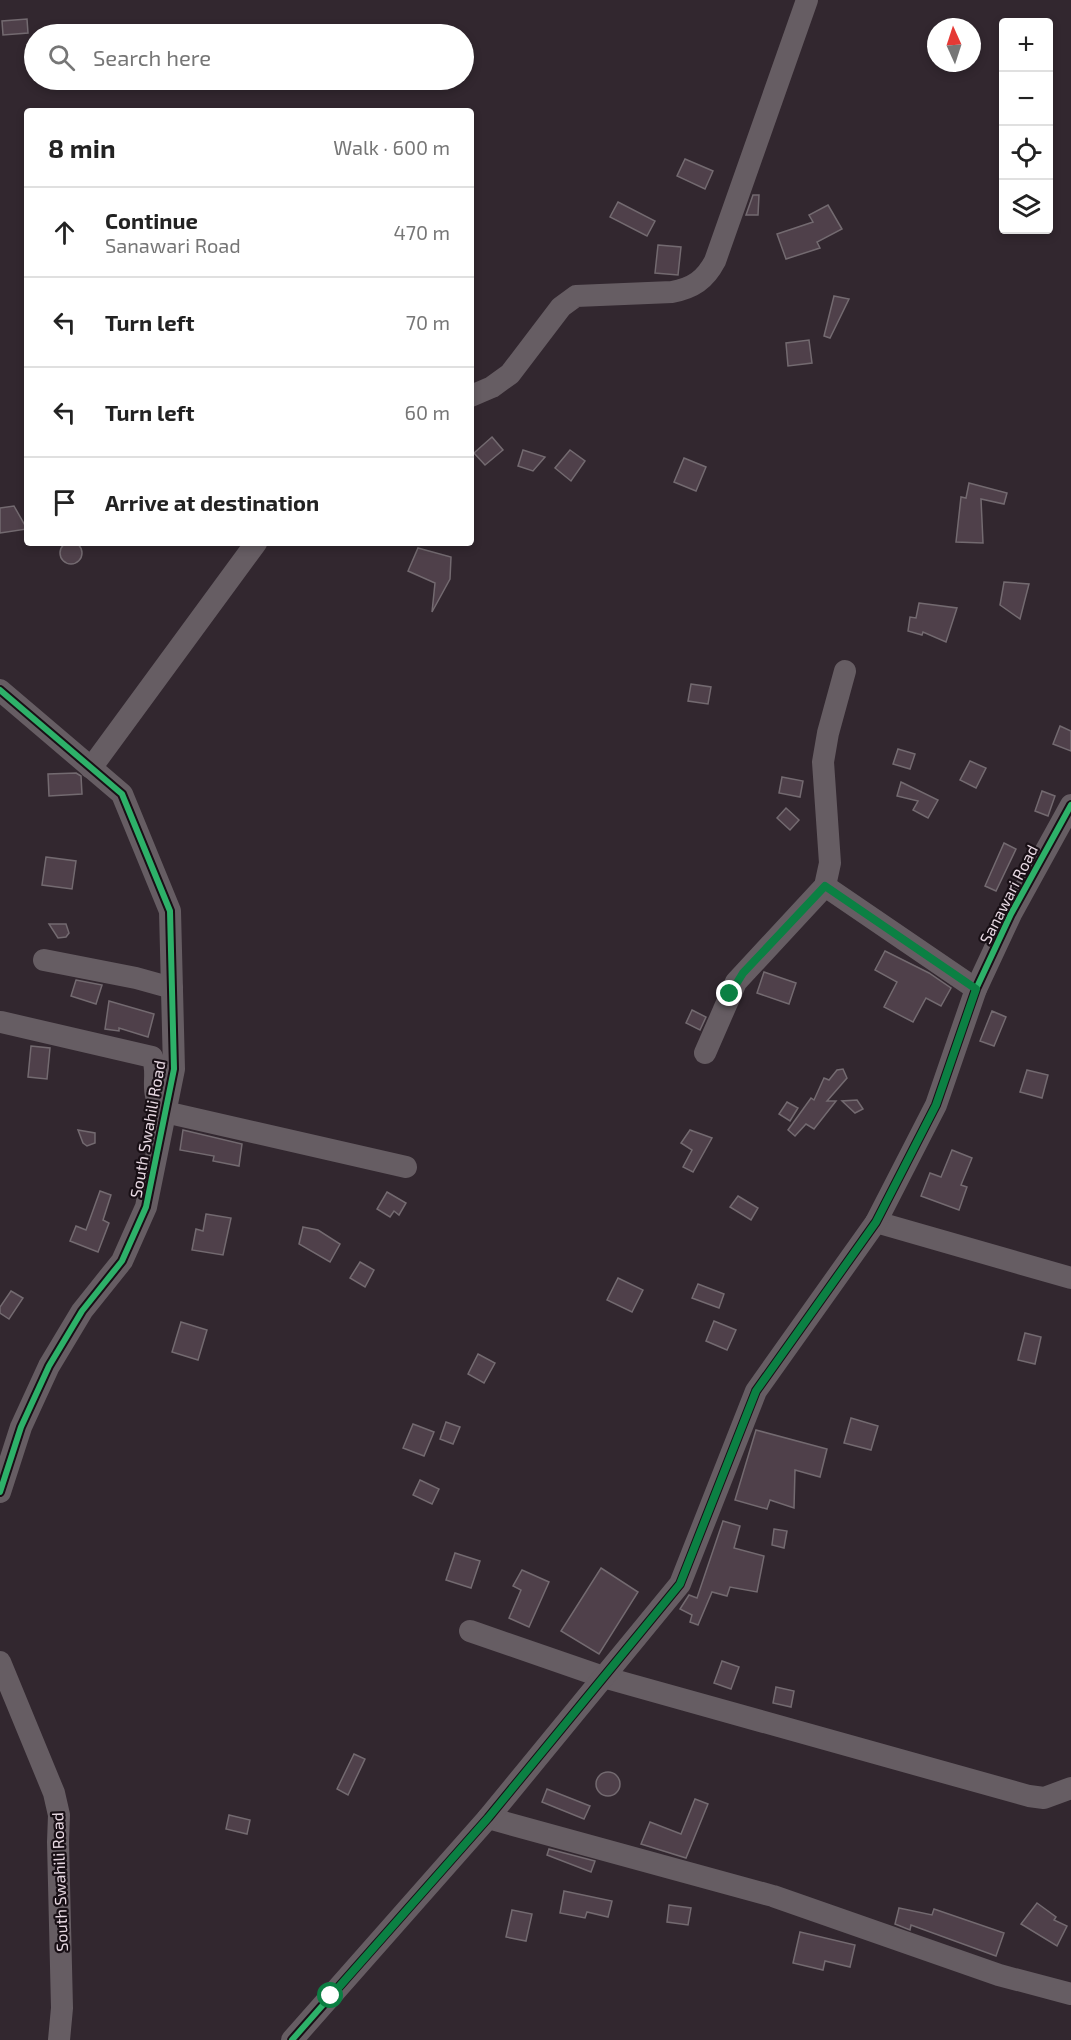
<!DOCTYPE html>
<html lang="en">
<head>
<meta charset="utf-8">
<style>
  body { margin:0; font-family:"Exo 2",sans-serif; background:#f2f2f2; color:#222 }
  .controls { position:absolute; right:18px; top:18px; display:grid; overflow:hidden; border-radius:6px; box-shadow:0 3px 9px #0003 }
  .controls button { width:54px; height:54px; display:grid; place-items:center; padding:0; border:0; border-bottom:2px solid #e0e0e0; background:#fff; color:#222; font:30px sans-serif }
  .compass { position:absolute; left:927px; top:18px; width:54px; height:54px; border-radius:50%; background:#fff; box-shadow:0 3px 9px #0003; rotate:357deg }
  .stop { position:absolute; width:18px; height:18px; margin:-14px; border:4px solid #0b8043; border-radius:50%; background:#fff }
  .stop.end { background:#0b8043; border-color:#fff; box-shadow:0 2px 6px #0008 }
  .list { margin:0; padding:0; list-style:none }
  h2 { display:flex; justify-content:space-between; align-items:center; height:78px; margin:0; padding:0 24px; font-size:26px }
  h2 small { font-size:20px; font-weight:400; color:#767676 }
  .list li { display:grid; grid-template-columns:39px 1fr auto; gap:18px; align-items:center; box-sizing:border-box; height:90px; padding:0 24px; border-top:2px solid #e0e0e0 }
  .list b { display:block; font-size:22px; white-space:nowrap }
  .list p { margin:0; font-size:20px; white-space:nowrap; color:#767676 }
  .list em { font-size:20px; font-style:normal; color:#767676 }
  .icon { flex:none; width:33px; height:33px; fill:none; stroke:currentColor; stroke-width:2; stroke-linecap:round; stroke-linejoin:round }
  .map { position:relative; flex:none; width:1071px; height:2040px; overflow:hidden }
  .search { position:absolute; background:#fff; box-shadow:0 3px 9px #0003; left:24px; top:24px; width:450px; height:66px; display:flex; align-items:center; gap:15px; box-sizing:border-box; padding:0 21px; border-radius:33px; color:#767676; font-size:22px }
  .panel { position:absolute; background:#fff; box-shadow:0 3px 9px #0003; left:24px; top:108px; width:450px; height:438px; border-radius:6px }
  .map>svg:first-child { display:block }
  .building { fill:#4f404a; stroke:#736a70; stroke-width:1.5 }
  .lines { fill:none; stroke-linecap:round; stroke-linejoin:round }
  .minor { stroke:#665d63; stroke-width:22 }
  .cycleway-casing { stroke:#180f15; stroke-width:10 }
  .cycleway { stroke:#2db169; stroke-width:6 }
  .route { stroke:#0b8043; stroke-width:8 }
  .labels { text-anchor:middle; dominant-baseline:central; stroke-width:4.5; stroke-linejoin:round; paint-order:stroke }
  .street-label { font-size:16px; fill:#e9dae4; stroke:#180f15 }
</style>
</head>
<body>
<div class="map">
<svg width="1071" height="2040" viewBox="0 0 1071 2040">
  <rect width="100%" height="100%" fill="#32272f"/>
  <g class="building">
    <path d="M27,19l1,14 -25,2 -1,-14z"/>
    <path d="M685,159l28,12 -8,18 -28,-13z"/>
    <path d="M753,195h6l-1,20h-12z"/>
    <path d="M618,202l37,19 -8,15 -37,-19z"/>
    <path d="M828,205l14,24 -25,13 3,6 -34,11 -9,-25 36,-12 -4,-7z"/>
    <path d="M658,245l23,2 -3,28 -23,-2z"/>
    <path d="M834,296l15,3 -19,39 -6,-2z"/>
    <path d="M809,340l3,23 -24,3 -2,-23z"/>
    <path d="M492,437l11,13 -18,15 -11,-12z"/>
    <path d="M523,450l22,7 -12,14 -15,-5z"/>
    <path d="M570,450l15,11 -14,20 -16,-13z"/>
    <path d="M684,458l22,9 -10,24 -22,-9z"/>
    <path d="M969,483l38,10 -3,11 -23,-5 2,44 -27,-1 5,-45 5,1z"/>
    <path d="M14,506l13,23 -27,4v-25z"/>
    <circle cx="71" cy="553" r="11"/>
    <path d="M418,548l33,9 -1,22 -18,33 3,-29 -27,-12z"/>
    <path d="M1004,582l25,2 -9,35 -20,-14z"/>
    <path d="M919,603l38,5 -11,34 -23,-10 -1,3 -14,-4 2,-14 6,1z"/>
    <path d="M691,684l20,3 -3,17 -20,-3z"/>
    <path d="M1060,726l11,5v20l-18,-7z"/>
    <path d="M898,749l17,5 -5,15 -17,-5z"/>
    <path d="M970,761l16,7 -10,20 -16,-8z"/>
    <path d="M76,773l5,3 1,18 -33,2 -1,-22z"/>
    <path d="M782,777l21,4 -3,16 -21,-4z"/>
    <path d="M901,782l37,18 -10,18 -15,-8 5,-9 -21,-5z"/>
    <path d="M1042,791l13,5 -7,20 -13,-5z"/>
    <path d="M786,808l13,12 -9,10 -13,-12z"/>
    <path d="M1004,843l12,6 -20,42 -11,-5z"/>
    <path d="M46,857l30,4 -4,28 -30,-4z"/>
    <path d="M49,924h17l3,9 -3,4 -8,1z"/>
    <path d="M885,951l44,22 22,15 -10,18 -15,-8 -13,24 -29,-15 13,-25 -22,-12z"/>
    <path d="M764,972l32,11 -7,21 -32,-11z"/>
    <path d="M76,980l26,5 -6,19 -25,-8z"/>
    <path d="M109,1001l45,13 -6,23 -29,-9v3l-14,-2z"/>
    <path d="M692,1010l14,7 -6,13 -14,-7z"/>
    <path d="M992,1011l14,6 -12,29 -14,-5z"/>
    <path d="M31,1046l19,2 -3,31 -19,-2z"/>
    <path d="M843,1069l4,9 -20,23h9l-22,28 -8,-5 -11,12 -7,-6 23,-32 3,2 10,-22 5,2 8,-10z"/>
    <path d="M1027,1070l21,5 -6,23 -22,-6z"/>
    <path d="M857,1100l6,9 -8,4 -13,-12z"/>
    <path d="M787,1102l11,6 -8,13 -11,-7z"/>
    <path d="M78,1130l17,3v10l-8,3 -4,-3z"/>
    <path d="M183,1130l59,14 -3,22 -26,-5 1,-5 -34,-6z"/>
    <path d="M690,1130l22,8 -19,34 -10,-5 9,-17 -11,-7z"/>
    <path d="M952,1150l20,8 -11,27 6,2 -8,23 -38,-14 9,-23 11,4z"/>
    <path d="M100,1191l11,4 -8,25 6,3 -11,29 -28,-11 6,-15 10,4z"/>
    <path d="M387,1192l19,11 -7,12 -5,-4 -4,6 -13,-8z"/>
    <path d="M738,1196l20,12 -7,12 -21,-13z"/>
    <path d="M206,1214l25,4 -8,37 -31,-5 4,-21 7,2z"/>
    <path d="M303,1227l15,3 22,14 -10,18 -31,-18z"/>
    <path d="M360,1262l14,8 -9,17 -15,-9z"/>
    <path d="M618,1278l25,12 -11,22 -25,-12z"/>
    <path d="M698,1284l26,10 -5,14 -27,-10z"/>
    <path d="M11,1291l12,7 -14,21 -9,-6v-6z"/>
    <path d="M714,1321l22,9 -9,20 -21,-9z"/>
    <path d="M181,1322l26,8 -9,30 -26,-8z"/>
    <path d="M1025,1333l16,4 -6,27 -17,-4z"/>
    <path d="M478,1354l17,9 -11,20 -16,-9z"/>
    <path d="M851,1418l27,8 -7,24 -27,-7z"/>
    <path d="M446,1422l14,5 -7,17 -13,-5z"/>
    <path d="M413,1424l21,8 -10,24 -21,-8z"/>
    <path d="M756,1430l71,19 -7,28 -25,-7 -1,38 -24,-8 -3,9 -32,-9z"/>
    <path d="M420,1480l19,9 -7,15 -19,-9z"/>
    <path d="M723,1521l17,5 -6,22 30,8 -7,36 -27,-5 -3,9 -15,-4 -14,33 -8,-3 2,-7 -12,-6 9,-14 8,3z"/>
    <path d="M774,1529l13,2 -3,17 -12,-3z"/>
    <path d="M455,1553l25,8 -9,27 -25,-8z"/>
    <path d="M601,1568l37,24 -39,62 -38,-23z"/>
    <path d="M522,1570l27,12 -20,45 -20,-9 12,-28 -8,-4z"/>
    <path d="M722,1661l17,6 -8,22 -17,-6z"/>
    <path d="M776,1687l18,4 -3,16 -18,-4z"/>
    <path d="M354,1754l11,5 -17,36 -11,-6z"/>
    <circle cx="608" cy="1784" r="12"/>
    <path d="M547,1789l43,17 -6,13 -42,-17z"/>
    <path d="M695,1799l13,5 -22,54 -45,-14 9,-22 31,12z"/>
    <path d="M229,1815l21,5 -3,14 -21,-5z"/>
    <path d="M549,1849l46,12 -4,11 -44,-17z"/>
    <path d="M564,1891l48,10 -4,16 -21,-5 -2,6 -25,-5z"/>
    <path d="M1037,1903l19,14 -2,3 13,6 -10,20 -36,-22z"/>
    <path d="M669,1905l22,3 -3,17 -21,-3z"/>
    <path d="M899,1908l33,7 2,-6 70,24 -8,23 -85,-31 -1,5 -15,-6z"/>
    <path d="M512,1910l20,4 -6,27 -20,-4z"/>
    <path d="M800,1932l55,13 -5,22 -25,-6 -2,9 -30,-7z"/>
  </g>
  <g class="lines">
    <g class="minor">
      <path d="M471,396l21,-9 18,-13 51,-67 15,-11 96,-4c21,-4 33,-12 43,-31l92,-261"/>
      <path d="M0,690l122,104 48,117 4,158 -28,138 -24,54 -40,50 -33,55 -28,61 -21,65"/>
      <path d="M91,768l165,-225"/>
      <path d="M825,886l151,103"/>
      <path d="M44,960l92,18 36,10"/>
      <path d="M1,1022l151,35c9,17 -6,40 14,49"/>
      <path d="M705,1053l31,-71 89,-96 5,-23 -7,-101 5,-29 17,-62"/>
      <path d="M165,1112l241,55"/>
      <path d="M876,1222l195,56"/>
      <path d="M470,1631l133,46 426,119 15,2 27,-10"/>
      <path d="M0,1662l54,131 5,22 -1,27 4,166 -3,32"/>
      <path d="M488,1818l285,78 226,79 72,19"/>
      <path d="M292,2040l196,-222 192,-234 76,-193 120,-169 60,-117 40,-116 35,-75 60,-109"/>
    </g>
    <defs>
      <g id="cycleway">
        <path d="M0,690l122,104 48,117 4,158 -28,138 -24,54 -40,50 -33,55 -28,61 -21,65"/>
        <path d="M292,2040l196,-222 192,-234 76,-193 120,-169 60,-117 40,-116 35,-75 60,-109"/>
      </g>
    </defs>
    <use href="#cycleway" class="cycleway-casing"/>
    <use href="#cycleway" class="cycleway"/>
  </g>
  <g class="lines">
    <path class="route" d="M331,1996l157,-178 192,-234 76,-193 120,-169 60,-117 40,-116 -151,-103 -82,87 -13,21"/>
  </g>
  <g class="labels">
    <g class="street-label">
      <text transform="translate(1008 894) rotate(-63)">Sanawari Road</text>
      <text transform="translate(147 1129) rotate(-80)">South Swahili Road</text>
      <text transform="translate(59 1882) rotate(-92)">South Swahili Road</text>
    </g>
  </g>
</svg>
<div class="controls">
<button>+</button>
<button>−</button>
<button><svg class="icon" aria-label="locate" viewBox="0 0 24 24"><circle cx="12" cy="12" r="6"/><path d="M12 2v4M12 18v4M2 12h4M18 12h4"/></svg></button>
<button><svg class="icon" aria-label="layers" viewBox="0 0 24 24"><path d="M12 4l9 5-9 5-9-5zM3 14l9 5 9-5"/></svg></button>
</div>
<svg class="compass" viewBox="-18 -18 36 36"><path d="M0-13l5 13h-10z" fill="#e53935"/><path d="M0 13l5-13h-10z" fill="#767676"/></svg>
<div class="stop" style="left:331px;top:1996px"></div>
<div class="stop end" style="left:730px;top:994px"></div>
<div class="search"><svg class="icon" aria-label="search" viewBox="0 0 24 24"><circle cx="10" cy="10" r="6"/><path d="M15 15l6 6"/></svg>Search here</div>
<section class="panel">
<h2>8 min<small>Walk · 600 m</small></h2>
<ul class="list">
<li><svg class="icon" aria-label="ahead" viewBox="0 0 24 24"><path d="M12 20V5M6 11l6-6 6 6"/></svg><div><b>Continue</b><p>Sanawari Road</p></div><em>470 m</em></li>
<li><svg class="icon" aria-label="left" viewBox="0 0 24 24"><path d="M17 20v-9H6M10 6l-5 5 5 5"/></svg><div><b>Turn left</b></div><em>70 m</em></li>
<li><svg class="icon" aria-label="left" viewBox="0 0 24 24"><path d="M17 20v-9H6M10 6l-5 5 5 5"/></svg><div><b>Turn left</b></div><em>60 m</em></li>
<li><svg class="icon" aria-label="arrive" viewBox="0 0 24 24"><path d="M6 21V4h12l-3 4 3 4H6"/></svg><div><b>Arrive at destination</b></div></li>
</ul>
</section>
</div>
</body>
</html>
